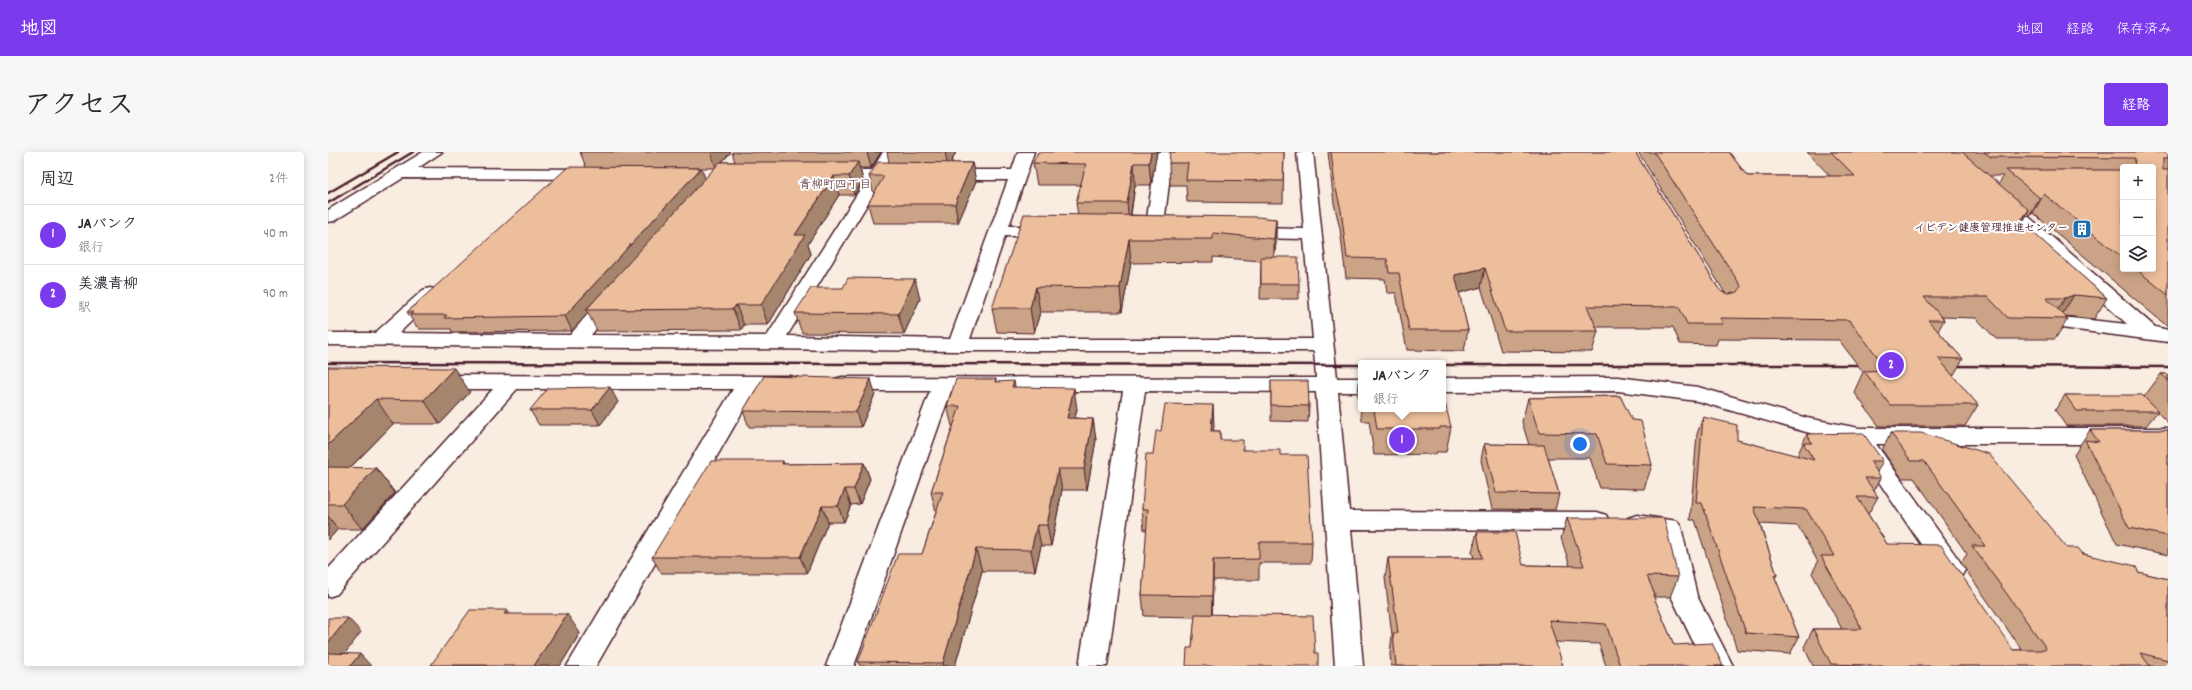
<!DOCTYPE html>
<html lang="ja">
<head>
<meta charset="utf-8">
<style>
  body { margin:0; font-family:Dekko,"Klee One",sans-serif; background:#f7f7f7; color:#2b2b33 }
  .controls { position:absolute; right:12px; top:12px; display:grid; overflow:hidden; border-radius:4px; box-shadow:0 2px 10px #0003 }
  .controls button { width:36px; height:36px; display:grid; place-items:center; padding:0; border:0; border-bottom:1px solid #e1e1e2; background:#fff; color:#2b2b33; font:20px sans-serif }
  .you { position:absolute; left:1252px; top:292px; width:14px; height:14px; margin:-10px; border:3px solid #fff; border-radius:50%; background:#1a73e8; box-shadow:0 0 0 6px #1a73e833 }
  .badge { display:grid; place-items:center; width:26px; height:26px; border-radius:50%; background:#7c3aed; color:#fff; font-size:13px; font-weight:700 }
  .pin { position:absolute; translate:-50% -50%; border:2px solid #fff; box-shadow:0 1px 4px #0006 }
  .popup { position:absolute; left:1030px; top:208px; width:88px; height:52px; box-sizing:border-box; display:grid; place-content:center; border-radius:4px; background:#fff; filter:drop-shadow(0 1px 3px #0005); font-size:13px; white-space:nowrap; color:#7c7c81 }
  .popup b { font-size:15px; color:#2b2b33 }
  .popup::after { content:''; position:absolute; left:50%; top:100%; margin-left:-8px; border:8px solid transparent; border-top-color:#fff }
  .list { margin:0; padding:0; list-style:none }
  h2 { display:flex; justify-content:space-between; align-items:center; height:52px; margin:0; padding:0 16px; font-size:17px }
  h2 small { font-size:13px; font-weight:400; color:#7c7c81 }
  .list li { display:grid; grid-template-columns:26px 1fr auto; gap:12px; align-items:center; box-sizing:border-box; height:60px; padding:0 16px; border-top:1px solid #e1e1e2 }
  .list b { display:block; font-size:15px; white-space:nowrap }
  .list p { margin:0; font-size:13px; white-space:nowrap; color:#7c7c81 }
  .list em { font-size:13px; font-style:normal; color:#7c7c81 }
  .icon { flex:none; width:22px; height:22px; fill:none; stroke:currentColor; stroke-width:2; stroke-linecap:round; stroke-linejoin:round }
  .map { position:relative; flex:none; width:1840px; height:514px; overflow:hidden; border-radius:4px }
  header { display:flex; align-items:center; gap:24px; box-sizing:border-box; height:56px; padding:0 20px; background:#7c3aed; color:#fff }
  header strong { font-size:19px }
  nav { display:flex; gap:22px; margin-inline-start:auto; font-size:14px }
  .intro { display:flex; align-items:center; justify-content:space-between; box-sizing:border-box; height:96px; padding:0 24px }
  h1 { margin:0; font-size:28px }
  .button { padding:10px 18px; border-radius:4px; background:#7c3aed; color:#fff; font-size:14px; font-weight:700 }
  main { display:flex; gap:24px; padding:0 24px }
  aside { flex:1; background:#fff; border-radius:4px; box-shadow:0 2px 10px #0003 }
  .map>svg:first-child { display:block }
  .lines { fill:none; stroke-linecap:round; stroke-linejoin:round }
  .minor-casing { stroke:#4a1f2b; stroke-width:3 }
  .minor { fill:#fff; fill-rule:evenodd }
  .rail { stroke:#4a1f2b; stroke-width:2.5 }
  .wall { fill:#cba386; stroke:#4a1f2b; fill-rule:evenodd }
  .shaded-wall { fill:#a5856d; stroke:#4a1f2b }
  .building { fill:#ecbe9c; stroke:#4a1f2b }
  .labels { text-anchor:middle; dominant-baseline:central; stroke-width:4; stroke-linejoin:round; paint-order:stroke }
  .far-poi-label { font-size:11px; font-weight:bold; fill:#4a1f2b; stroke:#fff; text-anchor:end }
  .far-neighbourhood-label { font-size:12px; fill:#4a1f2b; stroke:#fff }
</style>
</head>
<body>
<header>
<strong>地図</strong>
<nav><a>地図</a><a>経路</a><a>保存済み</a></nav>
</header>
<div class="intro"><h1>アクセス</h1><a class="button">経路</a></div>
<main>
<aside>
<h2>周辺<small>2件</small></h2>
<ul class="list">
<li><span class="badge">1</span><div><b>JAバンク</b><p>銀行</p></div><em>40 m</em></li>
<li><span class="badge">2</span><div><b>美濃青柳</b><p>駅</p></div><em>90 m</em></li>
</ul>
</aside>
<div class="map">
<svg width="1840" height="514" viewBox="0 0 1840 514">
  <rect width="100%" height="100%" fill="#f9ece1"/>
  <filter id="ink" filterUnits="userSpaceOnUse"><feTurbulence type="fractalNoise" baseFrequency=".025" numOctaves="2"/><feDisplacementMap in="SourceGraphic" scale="8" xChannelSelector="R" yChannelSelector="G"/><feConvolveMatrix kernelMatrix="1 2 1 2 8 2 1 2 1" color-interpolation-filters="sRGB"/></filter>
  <g filter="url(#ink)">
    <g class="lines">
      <defs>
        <g id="minor">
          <path d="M95,0h19l-24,16 172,1 6,2 2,3 -2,3 -6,2 -187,-1 -69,43 -6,1v-12z"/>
          <path d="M555,0h16l-11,18 18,2 2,3 -2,3 -24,2 -95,156 163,3 58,-159h-64l-6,-2 -2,-3 2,-3 6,-2h68l6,-18h16l-25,74h38l6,1 3,4 -3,4 -6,1h-42l-35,103h343l-9,-100 -59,-1 -6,-1 -3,-4 3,-4 6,-1 59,1 -7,-77h16l24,226h24v14h-23l11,119 248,1 9,3 3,6 -3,6 -9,3 -246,-1 12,137h-28l-19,-274 -171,-1 -38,275h-28l44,-275h-172l-97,275h-28l104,-275h-88l-8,-2 -3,-5 3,-5 8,-2 474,1 -2,-27h-356l-630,-6v-12h47l48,-43 7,-2 7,2 3,4 -41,39 171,2 35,-41 7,-2 7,2 3,4 -31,37 176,1 99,-156 -40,-2 -2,-3 2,-3 6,-2h40z"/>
          <path d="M829,0h16l-10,79 -3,4h-12l-3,-4z"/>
          <path d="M1672,44l6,1 149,130 13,3v12l-114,-15 -3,-4 3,-4 7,-2 66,7 -133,-119 -2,-4 2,-4z"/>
          <path d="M106,223l356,1 8,2 3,5 -3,5 -8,2h-35l-159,276h-29l166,-277h-216l-180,205 -9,3v-28l165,-180h-59l-8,-2 -3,-5 3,-5z"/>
          <path d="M1290,225l80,10 109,31 52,10h309v16h-292l85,119 4,7 -4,7 -9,3 -9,-3 -91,-135 -46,-10 -109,-31 -79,-10 -175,1v-14z"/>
          <path d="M1309,363l40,6 4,6 16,69 36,70h-28l-34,-70 -14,-61 -29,-5 -3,-6 3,-6z"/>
        </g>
      </defs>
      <use href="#minor" class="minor-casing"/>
      <use href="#minor" class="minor"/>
      <g class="rail">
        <path d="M0,41l70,-41"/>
        <path d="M0,51l85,-51"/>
        <path d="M0,211l1033,2"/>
        <path d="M1115,213h426"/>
        <path d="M1619,214l221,1"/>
      </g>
    </g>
    <g class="wall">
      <path d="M252,0h151l-9,10h13l-3,-10h149l-10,16h-11l3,12 -9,15h-15l-31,49 3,10 -43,71h-24l-3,5 -144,1 -9,-18 -16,18 -120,1 -1,-3h-32l-2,-3h-1l-9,-14 179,-145zM324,16h63l-10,11z"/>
      <path d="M559,0h69l-5,11h21l4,18 -18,42h-85l-5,-19 6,-10 -5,-18 20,-14z"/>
      <path d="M829,0l-6,33h-16l-4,30 145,4v23l-2,15 25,27v15h-39l1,-38 -48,-4v5l-82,1 -9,49h-82l-6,21 -37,-1 -5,-24 86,-93 -2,-12 5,-18h-44l-4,-22z"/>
      <path d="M956,0l-1,51 -96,-1 -1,-17h-16l-1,-22z"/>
      <path d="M1000,0h307l83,136 4,4 3,1 -87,-141h91l18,24h83l-23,-24h361v175l-135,-114 -4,4 -2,-2 -5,8 85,75 -13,21 -29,-3 3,3 -13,20h-59l-20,-21 -34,-1 2,3 -6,11 25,28 -10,17 25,29 -13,21h-86l-25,-34 9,-20 -24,-32 -121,-1 -2,6 -36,-1 -7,-17h-77l2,4 -6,21 -91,-1 -20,-64 -22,6 9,37 -4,21 -57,-1 -11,-57h-9l-2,-14 -39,-1 -6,-49 -6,-26zM1795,15h30v102h-30zM1661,24h14l-4,8z"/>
      <path d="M515,136l77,11 -16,35 -102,-1 -7,-20z"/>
      <path d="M0,215l142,25 -30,32h-47l-43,44h26l19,25 -33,36h-24l-10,11z"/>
      <path d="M1032,219h1v38h82l8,18 -5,25h-10v2l-62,1 -5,-34h-7l-4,-25z"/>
      <path d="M1833,222h7v49l-11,-11 -11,14h-80l-11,-16 10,-15 79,2z"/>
      <path d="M668,227v3l81,27 -2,9 18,1 3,21 -9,50h-25l-11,56h-10l-6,25h-53l-27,95h-95l-2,-4 64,-108 14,-42 -5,-20 22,-66h-1l-5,-20z"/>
      <path d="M943,229l38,25 -1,16 -37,-1z"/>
      <path d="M547,242l-14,33h-112l-6,-16z"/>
      <path d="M1292,244l32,69 -8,24 -44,-1 -10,-30h-42l11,36 -4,16 -63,-1 -11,-49 3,-16 45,1 -7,-23 6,-24z"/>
      <path d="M290,250l-18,23h-61l-9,-15z"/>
      <path d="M1375,265l34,23 60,16 10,-22 76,27 -6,11 4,6 -7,13 4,6 -10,17 19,30 126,106h9l-61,-87 6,-9 -53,-76h-12l-20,-28 9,-17 176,115 71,24 30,7v87h-355l-9,-19 9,-18h29l-30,-56 6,-11 -20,-36 -38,-2 17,51 -2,3 24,59 -9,17 -53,-4 -42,-130h-5l7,-86z"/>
      <path d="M886,273l-1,6h7v9l23,10 37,5 32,87 -1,21h-52v17h-46l-1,34 -20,34 3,-31 -51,-1 -2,-21 5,-65h-3l-2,-21 11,-55 8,-23z"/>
      <path d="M1762,278h78v125l-51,-11 -43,-89 6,-9h-1z"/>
      <path d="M455,309l1,3 80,-1 6,16 -10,25 -9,1 -7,17h-16l-21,51h-146l-9,-16z"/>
      <path d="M1239,366l111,59 -8,20h-16v1l20,47 49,21h-117l-7,-22 -44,-2 8,24h-172l-1,-12 2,-19 -7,-57 3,-20h86l-2,-6 5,-20 46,33 47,1 -9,-28z"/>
      <path d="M252,481l-20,33h-128l-1,-1z"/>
    </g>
    <g class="shaded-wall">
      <path d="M383,0h20l-15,16z"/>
      <path d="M539,0h14l-10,16z"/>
      <path d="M617,0h11l-8,16z"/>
      <path d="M823,0h6l-6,33 -2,-22z"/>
      <path d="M530,10l5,18 -9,15 -5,-19z"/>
      <path d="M644,11l4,18 -18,42 -3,-19z"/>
      <path d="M806,11l1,22 -6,40 -2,-22z"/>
      <path d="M373,16l5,12 -120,130 2,3 -16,18 -7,-15z"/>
      <path d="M506,24l5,19 -31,49 3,10 -43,71 -7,-20 34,-70z"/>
      <path d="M1716,42l-11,19 -4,4 11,-19z"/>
      <path d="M1701,58l-10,19 1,-8z"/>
      <path d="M948,67v23l-2,20v-23z"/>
      <path d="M801,87l2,24 -9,49 -2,-24z"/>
      <path d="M1157,116l-4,19 -29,8 3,-20z"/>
      <path d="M587,127l5,20 -16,35 -6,-20z"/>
      <path d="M708,135l4,25 -6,21 -4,-25z"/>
      <path d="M1746,143l-13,21 -8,2 12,-20z"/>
      <path d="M408,153l8,20 -3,5 -8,-21z"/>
      <path d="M126,216l16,24 -30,32 -16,-24z"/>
      <path d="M543,227l4,15 -14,33 -5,-15z"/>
      <path d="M686,229l4,21 -6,-15z"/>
      <path d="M282,235l8,15 -18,23 -8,-15z"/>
      <path d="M746,236l3,21 -7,30 -3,-21z"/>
      <path d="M48,247l17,25 -65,66v-45z"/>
      <path d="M885,253l1,20 -2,27 -1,-21z"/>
      <path d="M765,267l3,21 -9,50 -3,-21z"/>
      <path d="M536,311l6,16 -10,25 -6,-15z"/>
      <path d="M48,316l19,25 -33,36 -20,-25z"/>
      <path d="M730,317l4,21 -11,56 -4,-21z"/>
      <path d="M517,337l6,16 -7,17 -6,-16z"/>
      <path d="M494,354l6,16 -21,51 -7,-16z"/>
      <path d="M0,364l10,13 -10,11z"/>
      <path d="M709,373l4,21 -6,25 -4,-21z"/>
      <path d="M648,397l6,22 -27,95h-11l-1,-3z"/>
      <path d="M885,408v20l-1,37v-21z"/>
      <path d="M179,458l14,19 -17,-15z"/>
      <path d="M239,462l13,19 -20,33h-26z"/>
      <path d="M20,466l13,14 -21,28 -12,-1v-16z"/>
      <path d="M32,502l11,12h-21z"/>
    </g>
    <g class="building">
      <path d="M710,0h113l-2,11h-15l-7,40h-51l10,-39 -53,-1z"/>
      <path d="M842,0h114l-1,29 -97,-1 2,-17h-19z"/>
      <path d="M1003,0h304l83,136 4,4 7,2 9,-2 3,-6 -87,-134h75l18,24h108l-24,-24h131l67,58 -9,11 87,77 -33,-3 -9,3h-19l22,21 -60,-1 -20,-21h-64l20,23h-16l35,39 -25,-1 40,47h-88l-26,-34 24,-1 -39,-50 -129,-2 3,6h-36l-8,-17 -92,-1 11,25h-93l-20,-63 -30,7 13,55h-59l-10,-57h-10l-2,-14 -40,-1 -6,-48 -6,-25z"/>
      <path d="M1656,0h184v6h-5v12h5v125l-32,-26h17v-102h-19l1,-9 -144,-1z"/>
      <path d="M392,10h138l-9,14h-15l-39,59h10l-44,70h-25l-3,4 -147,1z"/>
      <path d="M550,10l94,1 -17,41h-87l16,-28h-15z"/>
      <path d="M240,15l133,1 -136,148 -121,2 3,-3h-37l4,-3h-7z"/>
      <path d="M1678,18h117v88l-79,-64 -4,4z"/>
      <path d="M696,62l233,3 19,2 -2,20 -61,-6v6h-84l-9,49 -84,-1 -6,21h-38z"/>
      <path d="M933,105h37l1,27h-38z"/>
      <path d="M520,126l67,1 -17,35 -103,-1 16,-25h32z"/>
      <path d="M0,215l126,1 -30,32 -48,-1 -48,46z"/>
      <path d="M1833,222h7v6z"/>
      <path d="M436,224l107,3 -15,33 -113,-1z"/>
      <path d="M628,227h40l-1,3 19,-1 -2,6 62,1 -7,30 26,1 -9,50h-26l-11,56h-10l-6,25 -55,-1 -33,114 -85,-1 40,-108h24l21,-62h-12l29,-86h-13z"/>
      <path d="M943,229h37l1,25 -38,-1z"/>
      <path d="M282,235l-18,23h-62l18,-22z"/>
      <path d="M1115,243l8,32h-11v2h-63l-3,-20h69z"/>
      <path d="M1737,243h77l16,16h-81z"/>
      <path d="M1292,244l12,24 9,1 11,44 -45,-1 -10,-30 -58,-1 -11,-35z"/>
      <path d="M837,252l48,1 -2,26h9v9h23v10h37v5h27l5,87h-53v17l-46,1 -1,36 -70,-1 6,-86h-6l4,-55h7l3,-23h5z"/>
      <path d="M1375,265l34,8v15l77,20 -11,-17h9l-5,-9 56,-1 20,28h-13l11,17h-16l13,19h-21l30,47 54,1 72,105h32l1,-2 -74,-102h13l-61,-85h-13l-20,-28h30l68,21 78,94h11l5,6 53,12 2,6 30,7v81l-28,-7 10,13h-283l-1,-1 -35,-1 -18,-35h49l-41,-73h13l-28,-47 -52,-2 23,68h-3l25,62 -53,-4 -44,-130h-6z"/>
      <path d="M1762,278h78v106l-39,-8 -44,-88 14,2z"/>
      <path d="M1156,292l60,1 15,49 -63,-1z"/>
      <path d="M383,309h72l-1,3 82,-1 -10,26h-9l-7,17h-16l-22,51h-148z"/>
      <path d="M0,315l48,1 -34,36h-14z"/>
      <path d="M1239,366h97l14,59 -31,-1 8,19h-2l21,50 38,-2 11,23h-103l-14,-42 -57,-4 14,46h-167l-3,-33h5l-10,-75h94l-5,-26h38l8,33 61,1z"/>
      <path d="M142,458h37l-3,4h63l-33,52h-47v-1h-56z"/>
      <path d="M867,462l118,2 2,37h3v13h-132l1,-18h5z"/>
      <path d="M0,466h20l-20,25z"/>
      <path d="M0,501l32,1 -10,12h-22z"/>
    </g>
  </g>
  <defs>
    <symbol id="building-square" viewBox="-11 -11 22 22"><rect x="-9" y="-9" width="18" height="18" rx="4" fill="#1f6fb2" stroke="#fff"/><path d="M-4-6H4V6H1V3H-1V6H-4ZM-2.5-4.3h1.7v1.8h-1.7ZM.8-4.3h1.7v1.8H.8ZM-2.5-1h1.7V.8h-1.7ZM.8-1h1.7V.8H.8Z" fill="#fff"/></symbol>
  </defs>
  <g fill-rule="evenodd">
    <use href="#building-square" x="1743" y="66" width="22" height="22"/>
  </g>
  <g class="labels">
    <g class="far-poi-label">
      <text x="1740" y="77">イビデン健康管理推進センター</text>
    </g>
    <g class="far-neighbourhood-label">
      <text x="507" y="33">青柳町四丁目</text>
    </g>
  </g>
</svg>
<div class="controls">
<button>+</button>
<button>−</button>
<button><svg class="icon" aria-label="layers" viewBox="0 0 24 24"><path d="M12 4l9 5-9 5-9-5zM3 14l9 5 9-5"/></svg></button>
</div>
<div class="you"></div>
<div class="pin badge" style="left:1074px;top:288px">1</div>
<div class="popup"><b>JAバンク</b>銀行</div>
<div class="pin badge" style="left:1563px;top:213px">2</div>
</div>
</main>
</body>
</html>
